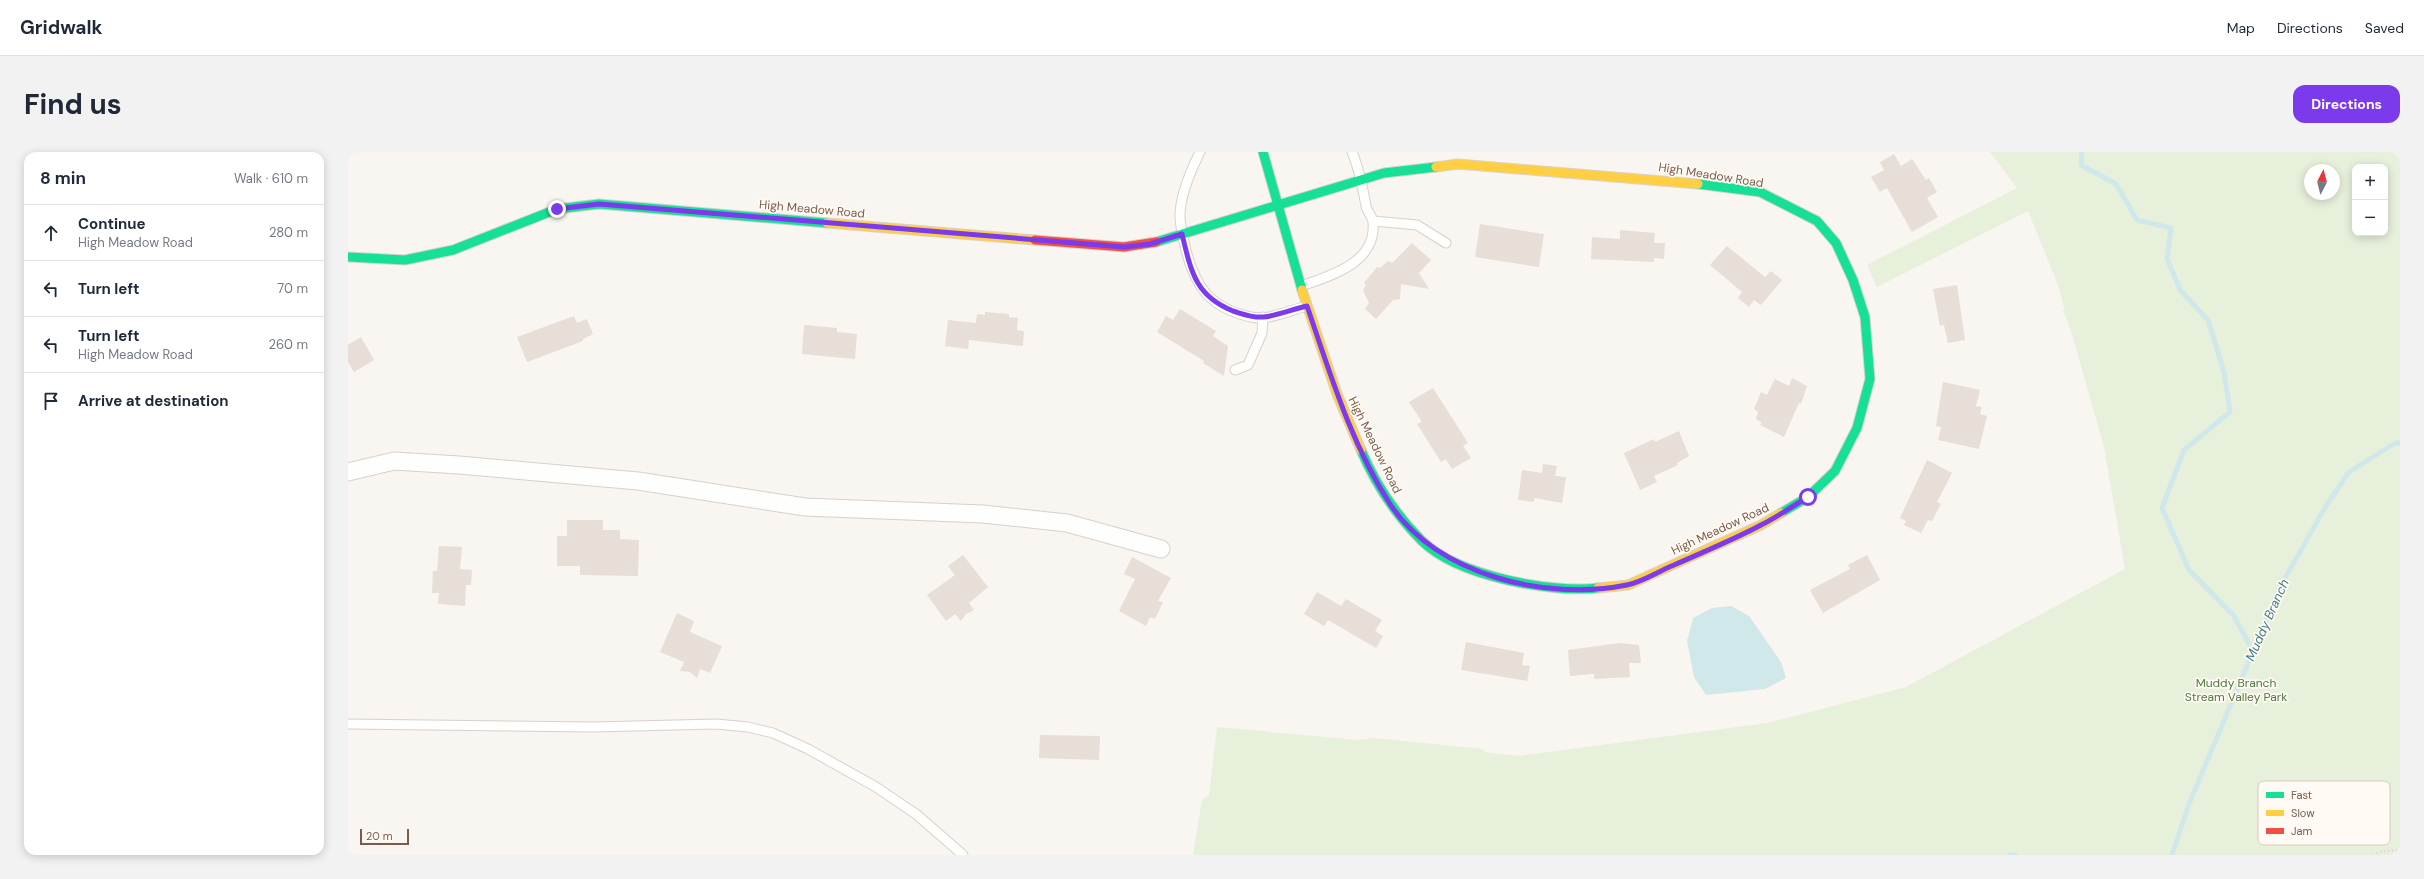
<!DOCTYPE html>
<html lang="en">
<head>
<meta charset="utf-8">
<style>
  body { margin:0; font-family:"DM Sans",sans-serif; background:#f2f2f3; color:#1f2937 }
  .controls { position:absolute; right:12px; top:12px; display:grid; overflow:hidden; border-radius:8px; box-shadow:0 2px 10px #0003 }
  .controls button { width:36px; height:36px; display:grid; place-items:center; padding:0; border:0; border-bottom:1px solid #e0e1e3; background:#fff; color:#1f2937; font:20px sans-serif }
  .compass { position:absolute; left:1956px; top:12px; width:36px; height:36px; border-radius:50%; background:#fff; box-shadow:0 2px 10px #0003; rotate:7deg }
  .scale { position:absolute; left:12px; bottom:10px; width:49px; box-sizing:border-box; padding-left:4px; border:2px solid #7a5c4d; border-top:0; font-size:11px; line-height:14px; white-space:nowrap; color:#7a5c4d; -webkit-text-stroke:3px #fffaf3; paint-order:stroke }
  .stop { position:absolute; width:12px; height:12px; margin:-9px; border:3px solid #7c3aed; border-radius:50%; background:#fff }
  .stop.end { background:#7c3aed; border-color:#fff; box-shadow:0 1px 4px #0008 }
  .list { margin:0; padding:0; list-style:none }
  h2 { display:flex; justify-content:space-between; align-items:center; height:52px; margin:0; padding:0 16px; font-size:17px }
  h2 small { font-size:13px; font-weight:400; color:#747a83 }
  .list li { display:grid; grid-template-columns:26px 1fr auto; gap:12px; align-items:center; box-sizing:border-box; height:56px; padding:0 16px; border-top:1px solid #e0e1e3 }
  .list b { display:block; font-size:15px; white-space:nowrap }
  .list p { margin:0; font-size:13px; white-space:nowrap; color:#747a83 }
  .list em { font-size:13px; font-style:normal; color:#747a83 }
  .icon { flex:none; width:22px; height:22px; fill:none; stroke:currentColor; stroke-width:2; stroke-linecap:round; stroke-linejoin:round }
  .map { position:relative; flex:none; width:2052px; height:703px; overflow:hidden; border-radius:12px }
  header { display:flex; align-items:center; gap:24px; box-sizing:border-box; height:56px; padding:0 20px; background:#fff; border-bottom:1px solid #e0e1e3 }
  header strong { font-size:19px }
  nav { display:flex; gap:22px; margin-inline-start:auto; font-size:14px }
  .intro { display:flex; align-items:center; justify-content:space-between; box-sizing:border-box; height:96px; padding:0 24px }
  h1 { margin:0; font-size:28px }
  .button { padding:10px 18px; border-radius:12px; background:#7c3aed; color:#fff; font-size:14px; font-weight:700 }
  main { display:flex; gap:24px; padding:0 24px }
  aside { flex:1; background:#fff; border-radius:12px; box-shadow:0 2px 10px #0003 }
  .map>svg:first-child { display:block }
  .green { fill:#e7f0db; fill-rule:evenodd }
  .water { fill:#d0e8ea }
  .lines { fill:none; stroke-linecap:round; stroke-linejoin:round }
  .stream { stroke:#d0e8ea; stroke-width:5 }
  .building { fill:#e6ded7 }
  .lane-casing { stroke:#d7d1cb; stroke-width:11 }
  .street-casing { stroke:#d7d1cb; stroke-width:19 }
  .fast-casing { stroke:#d9d2cb; stroke-width:11 }
  .slow-casing { stroke:#d9d2cb; stroke-width:11 }
  .jam-casing { stroke:#d9d2cb; stroke-width:11 }
  .path { stroke:#dcd5d0; stroke-width:2.5; stroke-dasharray:1 3; stroke-linecap:butt }
  .lane { stroke:#fefefd; stroke-width:9 }
  .street { stroke:#fefefd; stroke-width:17 }
  .fast { stroke:#16e098; stroke-width:9 }
  .slow { stroke:#ffcf43; stroke-width:9 }
  .jam { stroke:#f24e42; stroke-width:9 }
  .route { stroke:#7c3aed; stroke-width:5 }
  .labels { text-anchor:middle; dominant-baseline:central; stroke-width:3.5; stroke-linejoin:round; paint-order:stroke }
  .street-label { font-size:12px; fill:#7a5c4d; stroke:#fffaf3 }
  .park-label { font-size:12px; fill:#537a41; stroke:#fffaf3 }
  .water-label { font-size:13px; font-style:italic; fill:#437c86; stroke:#fffaf3 }
  .key { fill:#fffaf3; stroke:#d7cbc1; stroke-width:1 }
  .key-label { font-size:11px; fill:#7a5c4d }
</style>
</head>
<body>
<header>
<strong>Gridwalk</strong>
<nav><a>Map</a><a>Directions</a><a>Saved</a></nav>
</header>
<div class="intro"><h1>Find us</h1><a class="button">Directions</a></div>
<main>
<aside>
<h2>8 min<small>Walk · 610 m</small></h2>
<ul class="list">
<li><svg class="icon" aria-label="ahead" viewBox="0 0 24 24"><path d="M12 20V5M6 11l6-6 6 6"/></svg><div><b>Continue</b><p>High Meadow Road</p></div><em>280 m</em></li>
<li><svg class="icon" aria-label="left" viewBox="0 0 24 24"><path d="M17 20v-9H6M10 6l-5 5 5 5"/></svg><div><b>Turn left</b></div><em>70 m</em></li>
<li><svg class="icon" aria-label="left" viewBox="0 0 24 24"><path d="M17 20v-9H6M10 6l-5 5 5 5"/></svg><div><b>Turn left</b><p>High Meadow Road</p></div><em>260 m</em></li>
<li><svg class="icon" aria-label="arrive" viewBox="0 0 24 24"><path d="M6 21V4h12l-3 4 3 4H6"/></svg><div><b>Arrive at destination</b></div></li>
</ul>
</aside>
<div class="map">
<svg width="2052" height="703" viewBox="0 0 2052 703">
  <rect width="100%" height="100%" fill="#f9f5f0"/>
  <path class="green" d="M1642,0h410v703h-1207l9,-55 7,-5 8,-68 141,13 16,-2 109,11 2,3 34,4 248,-33 139,-36 219,-118 -21,-122 -33,-116 -8,-21h2l-7,-25 -30,-74 -151,76 -10,-22 150,-77zM2007,15h30v66h-30zM1962,18h24v24h-24z"/>
  <path class="water" d="M1383,454l18,10 32,46 5,16 -21,11 -59,6 -12,-18 -7,-36 6,-23 19,-10z"/>
  <g class="lines">
    <g class="stream">
      <path d="M1734,0l-1,13 35,19 21,36 34,8 -4,31 14,32 27,29 16,52 6,40 -46,38 -22,58 27,62 45,46 19,35"/>
      <path d="M1662,703h5"/>
      <path d="M1824,703l17,-51 92,-219 45,-79 23,-34 46,-29h5"/>
    </g>
  </g>
  <g class="building">
    <path d="M1546,2l7,12 11,-7 14,21 3,-2 8,14 -10,6 11,19 -26,15 -25,-44 -7,4 -9,-15 13,-7 -4,-8z"/>
    <path d="M1132,72l64,10 -5,33 -64,-10z"/>
    <path d="M1272,78l35,3 -1,10h11l-1,16 -10,-1v4l-63,-3 1,-22 28,2z"/>
    <path d="M1064,91l19,17 -12,13 10,16 -28,-5 -1,15 -7,1 -17,19 -11,-10 4,-6 -6,-13 3,-5 -2,-2 13,-16 3,1 8,-7 4,2z"/>
    <path d="M1379,94l38,31 6,-6 11,9 -21,25 -7,-5 -5,7 -11,-9 4,-6 -32,-27z"/>
    <path d="M1609,133l8,55 -17,3 -4,-18 -4,1 -7,-37z"/>
    <path d="M832,157l36,22 -3,5 15,10 -4,30 -21,-13 1,-2 -47,-29 9,-16 7,4z"/>
    <path d="M637,160l24,2v3l9,1 -1,12 7,1 -1,15 -54,-6 -1,9 -23,-3 3,-26 28,3 1,-9 8,1z"/>
    <path d="M226,164l3,7 10,-4 6,15 -10,5v2l-56,21 -10,-25z"/>
    <path d="M456,173l33,3v4l20,2 -2,25 -53,-5z"/>
    <path d="M13,185l13,23 -20,12 -6,-10v-17z"/>
    <path d="M1444,226l15,8 -6,18 -2,-1 -15,34 -24,-12 2,-2 -6,-4 2,-7 -4,-3 7,-17 6,3 8,-16 14,7z"/>
    <path d="M1595,230l37,8 -4,16 6,1 -2,7 7,2 -8,33 -41,-9 3,-13 -5,-1z"/>
    <path d="M1085,236l35,55 -5,3 8,12 -19,11 -6,-10 -5,3 -24,-38 5,-2 -13,-20z"/>
    <path d="M1331,279l10,25 -12,7 1,2 -24,11 3,6 -17,8 -16,-37 30,-14 1,3z"/>
    <path d="M1579,308l25,13 -15,29 4,2 -9,17 -4,-1 -7,13 -17,-8 2,-4 -6,-3z"/>
    <path d="M1195,312l14,2 -2,10 11,1 -4,26 -28,-5v4l-16,-2 4,-30 20,3z"/>
    <path d="M219,368h36v10h17v9l19,1 -1,36 -58,-1v-9h-23v-30h10z"/>
    <path d="M91,394l23,1 -2,22 12,1 -1,15h-5l-1,21 -27,-2 1,-11h-7l1,-22h4z"/>
    <path d="M615,403l25,32 -19,16 5,7 -8,4 -5,7 -6,-7 -9,7 -19,-26 28,-20 -7,-9z"/>
    <path d="M1519,403l13,25 -57,33 -13,-23 40,-21 -2,-4z"/>
    <path d="M784,405l39,21 -13,23 5,1 -8,17 -5,-2 -4,9 -27,-15 16,-32 -11,-5z"/>
    <path d="M969,440l24,14 5,-7 36,21 -7,11 8,5 -7,12 -48,-28 -4,6 -20,-12z"/>
    <path d="M329,461l17,8 -4,11 32,14 -12,27 -10,-4 -3,9 -7,-6 -10,-1 4,-9 -24,-10z"/>
    <path d="M1118,490l58,11 -2,12 8,1 -3,15 -66,-11z"/>
    <path d="M1272,491l19,2 2,18h-12l1,14 -36,2v-5l-24,2 -2,-26z"/>
    <path d="M692,583l60,1 -1,24 -60,-2z"/>
  </g>
  <g class="lines">
    <defs>
      <g id="lane">
        <path d="M852,0c-9,18 -20,43 -20,64 0,10 3,21 5,30 9,39 24,62 66,71 17,4 39,-7 56,-11"/>
        <path d="M1025,69l44,4 29,18"/>
        <path d="M953,134c29,-10 76,-23 72,-64 0,-5 -6,-10 -7,-16 -3,-17 -7,-38 -14,-54"/>
        <path d="M887,218l13,-5 14,-32 1,-16"/>
        <path d="M0,572l246,3 122,-3 32,3 25,6 35,16 68,38 40,27 47,41"/>
      </g>
      <path id="street" d="M0,320l46,-11 65,4 179,16 167,26 178,7 84,9 94,26"/>
      <g id="fast">
        <path d="M915,0l39,138"/>
        <path d="M1350,32l62,8 57,29 19,22 17,37 12,37 5,62 -13,49 -22,43 -27,26 -27,16"/>
        <path d="M808,90l228,-69 52,-6"/>
        <path d="M0,105l57,3 48,-10 104,-41 42,-5 228,19"/>
        <path d="M1013,298c14,33 36,66 61,91 36,35 127,52 176,47"/>
      </g>
      <g id="slow">
        <path d="M1088,15l22,-3 240,20"/>
        <path d="M479,71l208,17"/>
        <path d="M954,138l35,104 24,56"/>
        <path d="M1250,436l30,-3 133,-60 20,-12"/>
      </g>
      <path id="jam" d="M687,88l89,7 32,-5"/>
    </defs>
    <use href="#lane" class="lane-casing"/>
    <use href="#street" class="street-casing"/>
    <use href="#fast" class="fast-casing"/>
    <use href="#slow" class="slow-casing"/>
    <use href="#jam" class="jam-casing"/>
    <path class="path" d="M2025,703l10,-4 17,-1"/>
    <use href="#lane" class="lane"/>
    <use href="#street" class="street"/>
    <use href="#fast" class="fast"/>
    <use href="#slow" class="slow"/>
    <use href="#jam" class="jam"/>
  </g>
  <g class="lines">
    <path class="route" d="M209,57l42,-5 525,43 26,-3 32,-10c9,37 13,62 51,77 10,3 19,7 30,6 14,-1 30,-8 44,-11 23,67 44,138 83,198 47,72 157,97 237,81 15,-3 32,-14 47,-20 29,-13 59,-25 87,-40 16,-8 32,-19 47,-28"/>
  </g>
  <g class="labels">
    <g class="street-label">
      <text transform="translate(1363 23) rotate(9)">High Meadow Road</text>
      <text transform="translate(464 57) rotate(5)">High Meadow Road</text>
      <text transform="translate(1027 293) rotate(64)">High Meadow Road</text>
      <text transform="translate(1372 377) rotate(-25)">High Meadow Road</text>
    </g>
    <g class="park-label">
      <text x="1888" y="531">Muddy Branch<tspan x="1888" dy="14">Stream Valley Park</tspan></text>
    </g>
    <g class="water-label">
      <text transform="translate(1919 468) rotate(-66)">Muddy Branch</text>
    </g>
  </g>
  <rect x="1910" y="629" width="132" height="64" rx="6" class="key"/>
  <rect x="1918" y="640" width="18" height="6" fill="#16e098"/>
  <rect x="1918" y="658" width="18" height="6" fill="#ffcf43"/>
  <rect x="1918" y="676" width="18" height="6" fill="#f24e42"/>
  <g class="key-label">
    <text x="1943" y="647">Fast</text>
    <text x="1943" y="665">Slow</text>
    <text x="1943" y="683">Jam</text>
  </g>
</svg>
<div class="controls">
<button>+</button>
<button>−</button>
</div>
<svg class="compass" viewBox="-18 -18 36 36"><path d="M0-13l5 13h-10z" fill="#e53935"/><path d="M0 13l5-13h-10z" fill="#747a83"/></svg>
<div class="scale">20 m</div>
<div class="stop" style="left:1460px;top:345px"></div>
<div class="stop end" style="left:209px;top:57px"></div>
</div>
</main>
</body>
</html>
